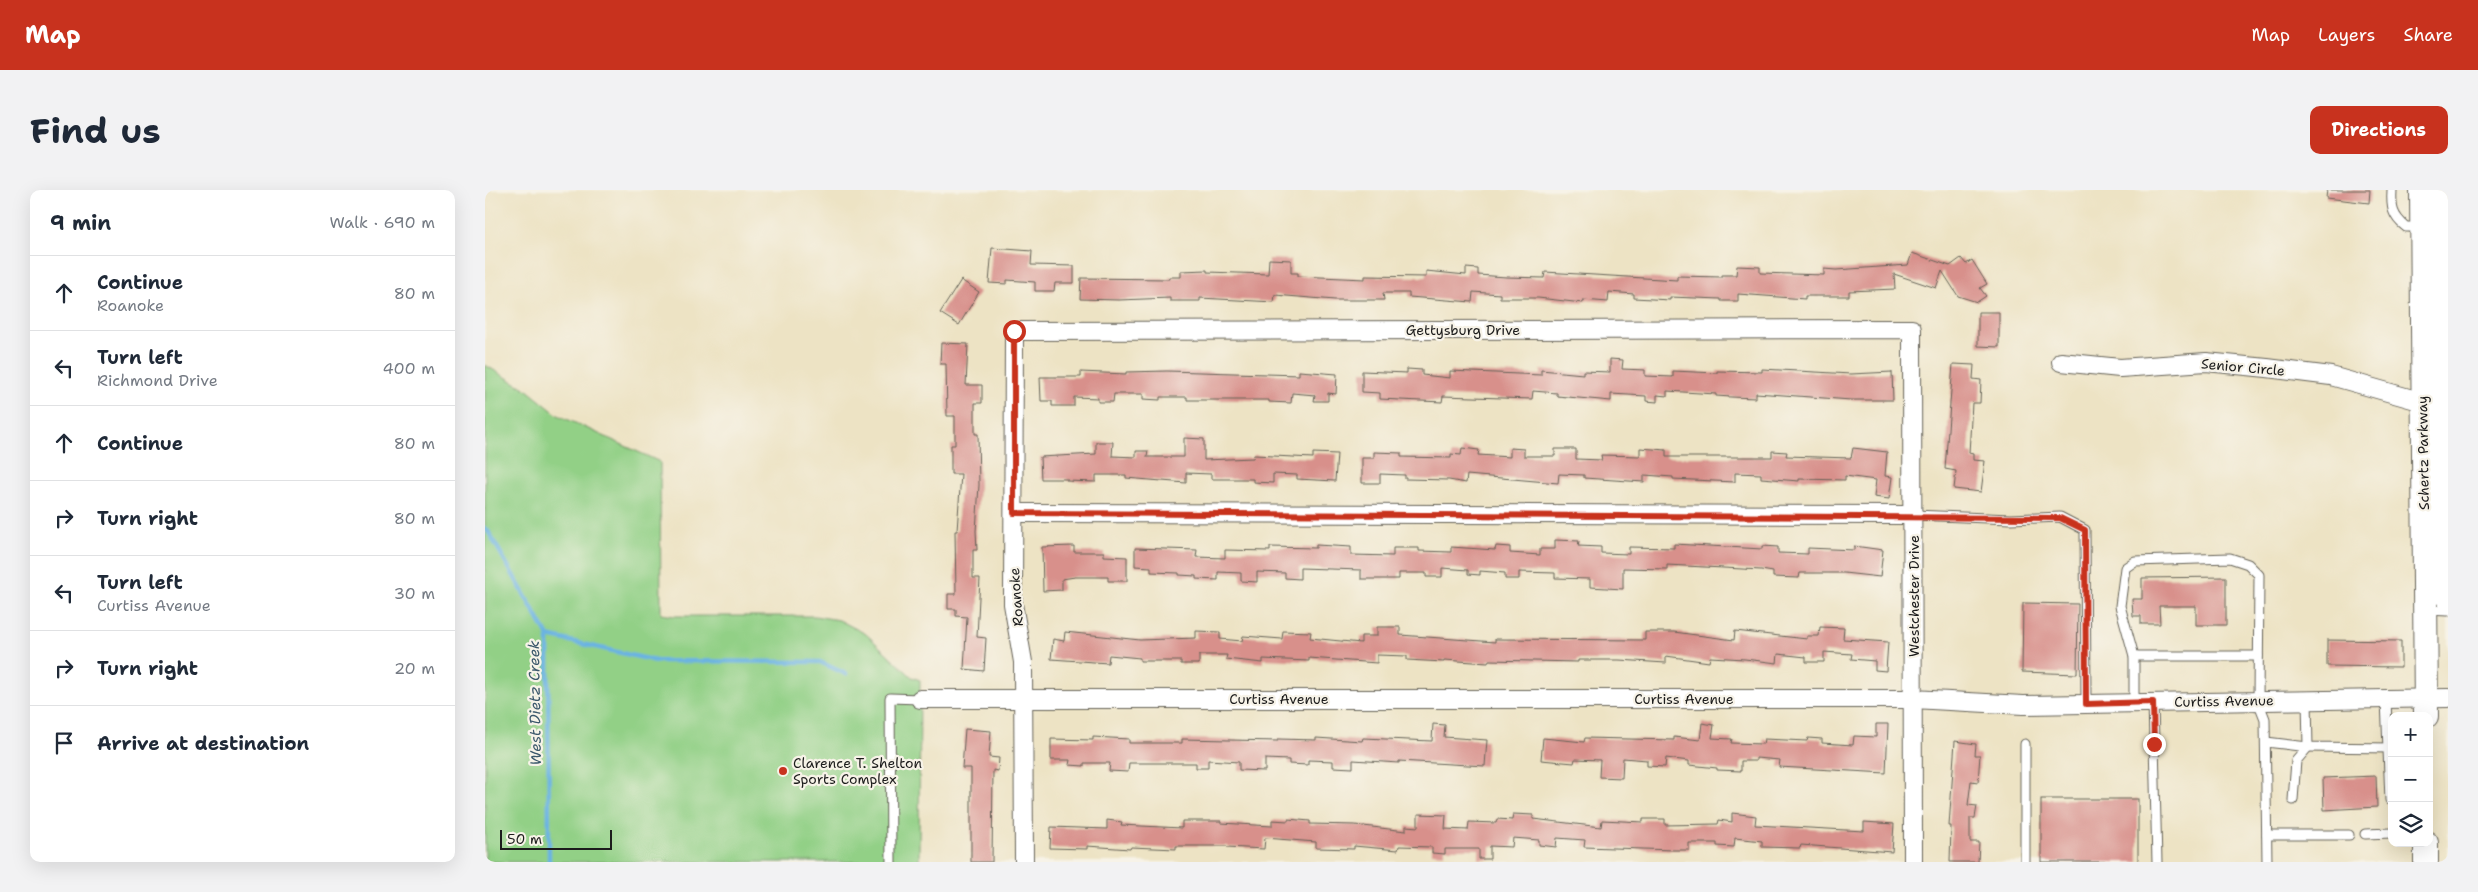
<!DOCTYPE html>
<html lang="en">
<head>
<meta charset="utf-8">
<style>
  body { margin:0; font-family:"Shantell Sans",sans-serif; background:#f2f2f3; color:#1f2937 }
  .controls { position:absolute; right:15px; bottom:15px; display:grid; overflow:hidden; border-radius:10px; box-shadow:0 5px 20px #0002 }
  .controls button { width:45px; height:45px; display:grid; place-items:center; padding:0; border:0; border-bottom:1px solid #e0e1e3; background:#fff; color:#1f2937; font:25px sans-serif }
  .scale { position:absolute; left:15px; bottom:12px; width:112px; box-sizing:border-box; padding-left:5px; border:2px solid #1c1c1c; border-top:0; font-size:14px; line-height:18px; white-space:nowrap; color:#1c1c1c; -webkit-text-stroke:4px #f7f3e8; paint-order:stroke }
  .stop { position:absolute; width:15px; height:15px; margin:-11px; border:4px solid #c8321e; border-radius:50%; background:#fff }
  .stop.end { background:#c8321e; border-color:#fff; box-shadow:0 1px 5px #0008 }
  .list { margin:0; padding:0; list-style:none }
  h2 { display:flex; justify-content:space-between; align-items:center; height:65px; margin:0; padding:0 20px; font-size:21px }
  h2 small { font-size:16px; font-weight:400; color:#747a83 }
  .list li { display:grid; grid-template-columns:32px 1fr auto; gap:15px; align-items:center; box-sizing:border-box; height:75px; padding:0 20px; border-top:1px solid #e0e1e3 }
  .list b { display:block; font-size:19px; white-space:nowrap }
  .list p { margin:0; font-size:16px; white-space:nowrap; color:#747a83 }
  .list em { font-size:16px; font-style:normal; color:#747a83 }
  .icon { flex:none; width:28px; height:28px; fill:none; stroke:currentColor; stroke-width:2; stroke-linecap:round; stroke-linejoin:round }
  .map { position:relative; flex:none; width:1963px; height:672px; overflow:hidden; border-radius:10px }
  header { display:flex; align-items:center; gap:30px; box-sizing:border-box; height:70px; padding:0 25px; background:#c8321e; color:#fff }
  header strong { font-size:24px }
  nav { display:flex; gap:28px; margin-inline-start:auto; font-size:18px }
  .intro { display:flex; align-items:center; justify-content:space-between; box-sizing:border-box; height:120px; padding:0 30px }
  h1 { margin:0; font-size:35px }
  .button { padding:12px 22px; border-radius:10px; background:#c8321e; color:#fff; font-size:18px; font-weight:700 }
  main { display:flex; gap:30px; padding:0 30px }
  aside { flex:1; background:#fff; border-radius:10px; box-shadow:0 5px 20px #0002 }
  .map>svg:first-child { display:block }
  .green { fill:#92d086; stroke:#577651 }
  .lines { fill:none; stroke-linecap:round; stroke-linejoin:round }
  .stream { stroke:#6ab3e2; stroke-width:4.5 }
  .building { fill:#d8908b }
  .lane-casing { stroke:#656257; stroke-width:11 }
  .street-casing { stroke:#656257; stroke-width:20 }
  .secondary-casing { stroke:#656257; stroke-width:26 }
  .lane { stroke:#fff; stroke-width:9 }
  .street { stroke:#fff; stroke-width:18 }
  .secondary { stroke:#fff; stroke-width:24 }
  .route { stroke:#c8321e; stroke-width:6 }
  .poi-dot { fill:#c8321e; stroke:#f7f3e8; stroke-width:2 }
  .labels { text-anchor:middle; dominant-baseline:central; stroke-width:4.5; stroke-linejoin:round; paint-order:stroke }
  .street-label { font-size:14px; fill:#1c1c1c; stroke:#f7f3e8 }
  .poi-label { font-size:14px; fill:#1c1c1c; stroke:#f7f3e8; text-anchor:start }
  .water-label { font-size:15px; font-style:italic; fill:#3b586b; stroke:#f7f3e8 }
</style>
</head>
<body>
<header>
<strong>Map</strong>
<nav><a>Map</a><a>Layers</a><a>Share</a></nav>
</header>
<div class="intro"><h1>Find us</h1><a class="button">Directions</a></div>
<main>
<aside>
<h2>9 min<small>Walk · 690 m</small></h2>
<ul class="list">
<li><svg class="icon" aria-label="ahead" viewBox="0 0 24 24"><path d="M12 20V5M6 11l6-6 6 6"/></svg><div><b>Continue</b><p>Roanoke</p></div><em>80 m</em></li>
<li><svg class="icon" aria-label="left" viewBox="0 0 24 24"><path d="M17 20v-9H6M10 6l-5 5 5 5"/></svg><div><b>Turn left</b><p>Richmond Drive</p></div><em>400 m</em></li>
<li><svg class="icon" aria-label="ahead" viewBox="0 0 24 24"><path d="M12 20V5M6 11l6-6 6 6"/></svg><div><b>Continue</b></div><em>80 m</em></li>
<li><svg class="icon" aria-label="right" viewBox="0 0 24 24"><path d="M7 20v-9h11M14 6l5 5-5 5"/></svg><div><b>Turn right</b></div><em>80 m</em></li>
<li><svg class="icon" aria-label="left" viewBox="0 0 24 24"><path d="M17 20v-9H6M10 6l-5 5 5 5"/></svg><div><b>Turn left</b><p>Curtiss Avenue</p></div><em>30 m</em></li>
<li><svg class="icon" aria-label="right" viewBox="0 0 24 24"><path d="M7 20v-9h11M14 6l5 5-5 5"/></svg><div><b>Turn right</b></div><em>20 m</em></li>
<li><svg class="icon" aria-label="arrive" viewBox="0 0 24 24"><path d="M6 21V4h12l-3 4 3 4H6"/></svg><div><b>Arrive at destination</b></div></li>
</ul>
</aside>
<div class="map">
<svg width="1963" height="672" viewBox="0 0 1963 672">
  <rect width="100%" height="100%" fill="#f7f3e8"/>
  <filter id="ink" filterUnits="userSpaceOnUse"><feTurbulence type="fractalNoise" baseFrequency=".02" numOctaves="2"/><feDisplacementMap in="SourceGraphic" scale="10" xChannelSelector="R" yChannelSelector="G"/><feConvolveMatrix kernelMatrix="1 2 1 2 8 2 1 2 1" color-interpolation-filters="sRGB"/></filter>
  <filter id="wash" filterUnits="userSpaceOnUse"><feTurbulence type="fractalNoise" baseFrequency=".0096" numOctaves="4" result="noise"/><feDisplacementMap in="SourceGraphic" scale="20" xChannelSelector="R" yChannelSelector="G"/><feGaussianBlur stdDeviation="1.12" result="paint"/><feColorMatrix in="noise" values="0 0 0 0 0 0 0 0 0 0 0 0 0 0 0 0 0 1.4 0 .05"/><feComposite in="paint" operator="in"/></filter>
  <g filter="url(#wash)">
    <rect width="100%" height="100%" fill="#ede3c4"/>
    <path class="green" d="M0,175l41,24 32,26 102,47 1,152 14,2h140l24,4 27,14 46,43 8,3 -1,182h-434z"/>
    <g class="lines">
      <g class="stream">
        <path d="M0,339l3,2 60,105 1,226"/>
        <path d="M63,446l108,25 164,1 26,12"/>
      </g>
    </g>
    <g id="blocks">
      <g class="building">
        <path d="M1842,0h43l-1,13 -43,-5z"/>
        <path d="M507,58l40,3 -1,14 43,1v17h-19l-1,8h-19v-9l-28,-2v4l-18,-1z"/>
        <path d="M1427,63l38,13 11,-8 5,6 6,-4 15,24 -7,4 6,8 -9,6 -19,-6 -16,-25 -6,17 -42,-14 1,15 -46,2v5h-44v3l-67,-5v7h-17v-2l-51,-2v3l-36,-2v-4l-25,-2 -1,10 -25,-2v3l-45,-5h-38v-4l-27,-2 -1,10 -63,-5v-4h-26l1,7h-49l-60,-5 -1,7 -74,-4v3h-30v-3l-51,2 -39,-1 1,-21 88,1v-2h12v-6l26,-1v2l61,2 1,-15 22,1v13h7v3l67,3v-3l61,1v-6l40,4v-7l12,1v6l28,2 38,1 1,-6 132,8v-4l45,1v-2h14l1,-9 23,1v6l64,2v-6l12,1 72,-5z"/>
        <path d="M476,90l18,12 -20,33 -19,-12z"/>
        <path d="M1493,122h21v35l-21,-1z"/>
        <path d="M456,153l27,1 -2,41h16v18h-7v31h3l1,51 -3,46 1,19h-4v28h7l-3,59 9,1 -2,33 -20,-2 3,-52 -11,-1v-7h-8v-15h8l-1,-63h2l4,-57h-10v-29h4v-29h-8l-1,-52h-6z"/>
        <path d="M1125,169l13,1 -1,9 23,1v6l28,1v-6l44,2v-2l45,1v-3l89,5 41,-2 1,28h-42l-95,-7v5l-25,-1 -15,-1v-2l-49,-3v5l-10,-1v7l-11,-1v-5l-35,-2v7l-54,-5v-3l-24,-2 -1,8 -89,-3 -1,6 -62,-3v-6l-18,-1v-21l45,2v-4l15,1v5l28,3v-7l91,4v-5l42,4v-3l27,1z"/>
        <path d="M1468,174l21,1 -1,14 8,1 -1,23h-8l-3,50 4,1v6l12,1 -4,31 -27,-3 2,-18 -11,-2z"/>
        <path d="M682,181l132,4v-4l38,3 -1,20 -8,-1v8h-14l1,-6 -23,-2 -1,10 -22,-1v-2h-82v-3h-27v3l-17,-1v-5h-29l-1,8h-15v-4l-24,-1v9h-22v-5h-11l-1,-24h41v-5l45,2v-2z"/>
        <path d="M699,248l20,1v21l49,-2 1,-3 59,3v-5l24,1 -2,27 -38,-2v-4l-24,-1v9l-20,-1v-3h-42v-5l-25,-1v10l-60,-5v-3h-30v7l-29,-1v-2h-26l-1,-22 56,-3v-12h17l-1,14 24,1v-6h12l-1,6h37z"/>
        <path d="M977,258l17,2 -1,5 32,2v-9l14,1v7h31v-7h21v10l26,1 -1,-5 39,1v-8l26,2v7h106v-6l15,1 -1,4 65,2 2,-10 34,4 -2,24 7,1 -3,22 -15,-2 2,-17 -31,-4v4l-46,-1v2l-38,-3v-4l-26,-1v9l-62,-3v-2l-29,-2v7l-60,-4v-3l-25,-1 -1,9 -91,-8 -1,8 -17,-3 -44,-1v-4l-25,-1v9h-18v-25h12v-6l27,1v4l50,1v-4l10,1z"/>
        <path d="M1070,350l24,1 -1,5 23,1v6l28,1v-7l45,1v-4l88,5v-3l16,1v6l30,1v-6l46,2v-4l29,4 -3,27 -36,-4h-44l-1,5 -26,-1v-5l-12,-2 -94,-5v4l-44,-1v21l-33,-2v-8l-35,-1v-5l-36,-1v7h-14v-6l-25,-2v4l-12,-1v-4l-26,-2v9h-16v-4h-27v6h-38v-9l-61,-2v11l-15,-1v-5l-28,-1v10l-16,-1v-8l-23,-1v8l-22,-1v-3l-17,-1v-2l-28,-1v-5l-16,-1v-18l62,2 -1,7 29,1v-8l45,1v-4l46,1v-3l35,2v8l42,1v-8h26v3l32,1v-5l44,3 1,-4 14,1v6l30,2v-6h15z"/>
        <path d="M589,356v6h30v4l23,1v24h-19v-4h-33l-13,2v11l-19,1 -1,-44z"/>
        <path d="M1741,387v48h-30v-19h-37l1,18h-19v-8h-8l-1,-17h10v-21z"/>
        <path d="M1538,413l55,1 -1,70 -55,-2z"/>
        <path d="M892,437h23v8l95,7v-3l150,1v-8h29l60,8 1,-9 72,8v-3h12l1,-9 24,1 -1,11 45,3 -2,29 -11,-1v-9l-24,-2 1,-5 -28,-2v10h-18v-5l-28,-3 -1,9 -32,-4 -35,-2 -1,5 -43,-6v7l-47,-3h-41v2l-89,-2 -1,3 -44,-3v2l-37,-2v-4l-30,-1v8l-68,-5v3l-46,-2v4l-37,-4 1,-4h-28v9h-18v-3h-41v-3l-31,-3 -1,8 -57,-4 2,-20 11,2 1,-9 75,8 56,-2v-7l24,1v7l22,2 1,-5 39,3 1,-8 28,1 -1,6 51,5v-7h16z"/>
        <path d="M1842,450l74,1v26l-74,-1z"/>
        <path d="M1217,533l12,2 -2,13 20,1 -1,4 32,1 1,-5 43,2 1,-3 14,1v4l31,2 1,-9 22,1v-13h12l-2,49 -107,-6 1,-7 -24,-2v3h-15v10l-24,-1v-2l-28,-3v-4l-23,-3 -1,9 -18,-1v-6l-24,-2 -1,20 -23,-1 1,-17 -25,-1 -1,4 -33,-3 2,-22 41,4 1,-4 89,2v-3l26,3z"/>
        <path d="M948,534l12,1 -1,12 43,3 -2,26 -86,-5v2l-46,-3v8l-20,-1v-6l-25,-1v5l-19,-1v-4l-24,-1v12l-26,-1v-8l-31,-2v8h-12v-5h-67l-1,9 -19,-1 1,-8h-26v3l-15,-1 1,-5h-19v-21l42,1v-3l36,2v4h53v-4l96,2v-2l38,1v-2l46,3 1,-3 69,3z"/>
        <path d="M480,539l26,2 -2,26 10,1 -1,13 -5,-1 -1,92h-21v-94h-9z"/>
        <path d="M1470,551l21,3 -1,11h5l-2,27 -7,-1 -3,24 9,1 -2,12h-5v24h9l-1,20h-28l1,-36h-2z"/>
        <path d="M1891,586l1,31 -53,3 -1,-32z"/>
        <rect x="1556" y="609" width="97" height="63"/>
        <path d="M1247,623l24,3 -1,9 109,6v-9l30,2 -2,28 -91,-7 -1,3 -38,-1v-6l-27,-3 -1,9 -17,-1v-3h-28v7h-16l-89,-3 1,-7 -28,-2 -1,9 -17,-2v-5l-26,-2 -1,9 -22,-1v13h-11v-10h-34v5l-13,-1v-6l-33,-1 -1,4 -44,-4v3l-38,-1v-6l-51,-4 -1,11 -37,-2v-1h-51v3l-45,-2 -1,2 -43,-3v3l-37,-1 1,-21 56,2v-9l15,2 -1,3 61,3v-7h39v2l51,3v-6l16,1v-2l22,2v3l45,1 51,6v-5l12,1v-13l28,1 -1,14 23,1 1,-8 27,1 1,-4 15,1 1,-6 20,1v4l68,8 1,-7 41,2v-3h22v6l53,-1 1,-4 13,2z"/>
      </g>
    </g>
  </g>
  <g filter="url(#ink)">
    <use href="#blocks" fill-opacity="0" stroke="#656257" stroke-width="1"/>
    <g class="lines">
      <defs>
        <g id="lane">
          <path d="M1907,0c-1,17 0,26 14,37h16"/>
          <path d="M1429,325l97,4 49,-2 25,13 1,174"/>
          <path d="M1941,420l22,1"/>
          <path d="M1649,466h124"/>
          <path d="M1901,509l4,101"/>
          <path d="M1668,512l4,160"/>
          <path d="M1649,513v-47l-14,-50 5,-38 10,-7 95,-3 18,6 11,11 -1,126 7,18 2,143"/>
          <path d="M1781,552l42,5 84,1"/>
          <path d="M1808,610l3,-39 12,-14 -1,-47"/>
          <path d="M1880,644l27,-1"/>
          <path d="M1782,645h82"/>
          <path d="M406,672l-1,-164 30,1"/>
          <path d="M1540,672v-118"/>
        </g>
        <g id="street">
          <path d="M1576,172l59,6 86,-6 61,6 64,8 92,26 10,8"/>
          <path d="M529,323l900,2"/>
          <path d="M435,509h993l110,6 425,-7"/>
          <path d="M539,672l-1,-200 -10,-58 1,-273 898,-2 1,533"/>
        </g>
        <g id="secondary">
          <path d="M1937,0l4,526"/>
          <path d="M1960,0v229l3,179"/>
          <path d="M1941,653v19"/>
        </g>
      </defs>
      <use href="#lane" class="lane-casing"/>
      <use href="#street" class="street-casing"/>
      <use href="#secondary" class="secondary-casing"/>
      <use href="#lane" class="lane"/>
      <use href="#street" class="street"/>
      <use href="#secondary" class="secondary"/>
    </g>
  </g>
  <g class="lines" filter="url(#ink)">
    <path class="route" d="M529,141v182l1046,5 25,12 1,174 67,-2 1,42"/>
  </g>
  <circle class="poi-dot" cx="298" cy="581" r="5"/>
  <g class="labels">
    <g class="street-label">
      <text x="978" y="140">Gettysburg Drive</text>
      <text transform="translate(1758 177) rotate(5)">Senior Circle</text>
      <text transform="translate(1938 263) rotate(-91)">Schertz Parkway</text>
      <text transform="translate(1429 406) rotate(-90)">Westchester Drive</text>
      <text transform="translate(531 407) rotate(-94)">Roanoke</text>
      <text x="794" y="509">Curtiss Avenue</text>
      <text x="1199" y="509">Curtiss Avenue</text>
      <text transform="translate(1739 511) rotate(-1)">Curtiss Avenue</text>
    </g>
    <g class="poi-label">
      <text x="308" y="573">Clarence T. Shelton<tspan x="308" dy="16">Sports Complex</tspan></text>
    </g>
    <g class="water-label">
      <text transform="translate(50 513) rotate(-91)">West Dietz Creek</text>
    </g>
  </g>
</svg>
<div class="controls">
<button>+</button>
<button>−</button>
<button><svg class="icon" aria-label="layers" viewBox="0 0 24 24"><path d="M12 4l9 5-9 5-9-5zM3 14l9 5 9-5"/></svg></button>
</div>
<div class="scale">50 m</div>
<div class="stop" style="left:529px;top:141px"></div>
<div class="stop end" style="left:1669px;top:554px"></div>
</div>
</main>
</body>
</html>
